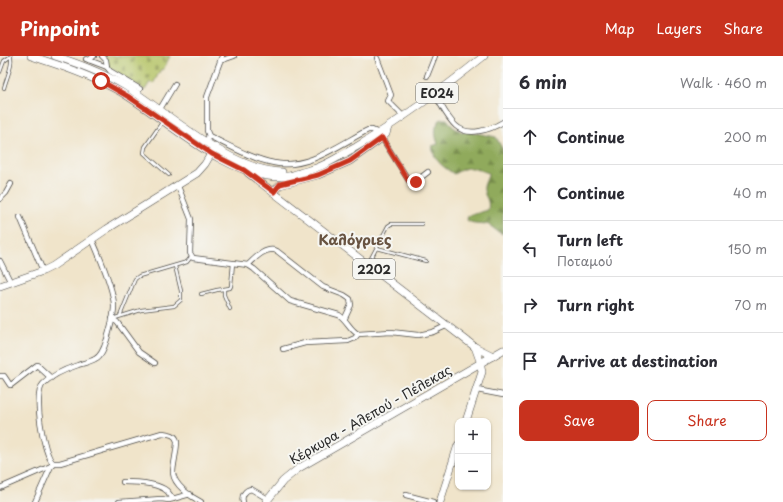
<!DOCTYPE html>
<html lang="en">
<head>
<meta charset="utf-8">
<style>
  body { margin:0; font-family:"Playpen Sans",sans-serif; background:#f2f2f3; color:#2b2b33 }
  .controls { position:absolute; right:12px; bottom:12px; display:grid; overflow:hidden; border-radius:8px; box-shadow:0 1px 3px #0004 }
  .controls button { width:36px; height:36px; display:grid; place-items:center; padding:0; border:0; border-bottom:1px solid #e1e1e2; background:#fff; color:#2b2b33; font:20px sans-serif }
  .stop { position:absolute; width:12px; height:12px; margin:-9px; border:3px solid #c8321e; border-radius:50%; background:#fff }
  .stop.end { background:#c8321e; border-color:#fff; box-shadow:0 1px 4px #0008 }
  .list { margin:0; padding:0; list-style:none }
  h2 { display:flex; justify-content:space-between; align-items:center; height:52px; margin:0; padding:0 16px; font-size:17px }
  h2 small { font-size:13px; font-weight:400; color:#7c7c81 }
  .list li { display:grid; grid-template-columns:26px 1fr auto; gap:12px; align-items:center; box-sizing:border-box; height:56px; padding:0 16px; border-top:1px solid #e1e1e2 }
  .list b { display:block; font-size:15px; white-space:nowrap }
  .list p { margin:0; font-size:13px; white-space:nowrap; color:#7c7c81 }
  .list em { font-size:13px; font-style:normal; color:#7c7c81 }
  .actions { display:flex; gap:8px; padding:12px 16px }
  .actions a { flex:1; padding:9px 0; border:1px solid #c8321e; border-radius:8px; text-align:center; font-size:14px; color:#c8321e }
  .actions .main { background:#c8321e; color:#fff }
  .icon { flex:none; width:22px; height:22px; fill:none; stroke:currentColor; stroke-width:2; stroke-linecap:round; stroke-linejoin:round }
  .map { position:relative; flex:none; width:503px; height:446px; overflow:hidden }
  header { display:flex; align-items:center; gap:24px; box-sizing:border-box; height:56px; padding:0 20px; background:#c8321e; color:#fff }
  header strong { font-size:19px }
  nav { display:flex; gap:22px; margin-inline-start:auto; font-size:14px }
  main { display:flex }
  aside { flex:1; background:#fff }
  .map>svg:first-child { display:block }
  .forest { fill:url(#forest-firs); stroke:#5e6a44 }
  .cemetery { fill:url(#cemetery-stones); stroke:#707849 }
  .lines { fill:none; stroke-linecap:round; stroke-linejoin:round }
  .lane-casing { stroke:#494743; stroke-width:4 }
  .street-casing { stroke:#494743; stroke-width:6 }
  .secondary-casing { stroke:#494743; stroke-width:8 }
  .primary-casing { stroke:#494743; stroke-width:8 }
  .lane { stroke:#fff; stroke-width:2.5 }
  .street { stroke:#fff; stroke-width:4.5 }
  .secondary { stroke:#fff; stroke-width:7 }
  .primary { stroke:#fff; stroke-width:7 }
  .route { stroke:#c8321e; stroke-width:5 }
  .labels { text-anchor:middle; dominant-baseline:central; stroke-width:4; stroke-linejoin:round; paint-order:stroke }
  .shield { fill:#f6f6f2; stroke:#686867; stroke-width:1 }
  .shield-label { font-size:12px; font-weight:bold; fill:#2b2b2b }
  .street-label { font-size:13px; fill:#2b2b2b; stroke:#f6f6f2 }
  .neighbourhood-label { font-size:14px; font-weight:bold; fill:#685341; stroke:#f6f6f2 }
</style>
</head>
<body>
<header>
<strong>Pinpoint</strong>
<nav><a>Map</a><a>Layers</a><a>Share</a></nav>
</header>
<main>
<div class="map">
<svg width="503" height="446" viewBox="0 0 503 446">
  <defs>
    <pattern id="forest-firs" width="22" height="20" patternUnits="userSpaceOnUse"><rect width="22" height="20" fill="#90aa5c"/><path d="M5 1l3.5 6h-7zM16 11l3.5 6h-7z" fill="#768b4c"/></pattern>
    <pattern id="cemetery-stones" width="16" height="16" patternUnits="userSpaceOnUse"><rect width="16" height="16" fill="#b6c467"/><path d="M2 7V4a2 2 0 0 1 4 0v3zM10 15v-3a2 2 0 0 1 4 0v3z" fill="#949f55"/></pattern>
  </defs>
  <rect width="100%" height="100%" fill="#f6f6f2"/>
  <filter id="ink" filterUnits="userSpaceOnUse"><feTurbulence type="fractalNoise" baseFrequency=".025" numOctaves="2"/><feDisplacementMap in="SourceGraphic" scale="8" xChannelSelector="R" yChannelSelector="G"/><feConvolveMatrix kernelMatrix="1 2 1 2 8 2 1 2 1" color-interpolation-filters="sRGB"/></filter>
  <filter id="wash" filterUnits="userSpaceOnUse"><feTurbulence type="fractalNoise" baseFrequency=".012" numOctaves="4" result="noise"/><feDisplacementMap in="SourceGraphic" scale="16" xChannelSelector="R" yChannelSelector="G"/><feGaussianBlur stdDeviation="0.9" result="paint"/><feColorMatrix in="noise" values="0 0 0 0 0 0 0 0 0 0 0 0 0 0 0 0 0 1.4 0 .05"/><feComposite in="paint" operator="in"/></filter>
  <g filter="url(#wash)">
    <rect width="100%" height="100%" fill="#f0e4ca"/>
    <path class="forest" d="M441,63h6l6,8 9,5h8l26,5 7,13v84c-6,-2 -9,-6 -14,-9 -7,-3 -16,0 -22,-5l1,-4 20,-6c2,-12 -3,-11 -4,-20 -1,-6 4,-11 4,-17 -15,-6 -20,-8 -34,1 -12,-8 -20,-13 -22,-28l6,-2c-3,-9 -5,-17 3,-25z"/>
    <path class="cemetery" d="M104,0h66l-7,14 -2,-1 -8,15 -3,-2 -5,8 -38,-24z"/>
  </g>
  <g filter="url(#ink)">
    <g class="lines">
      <defs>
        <g id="lane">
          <path d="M0,16l4,-11 7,-5"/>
          <path d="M4,32c2,-9 9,-22 7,-31"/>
          <path d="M163,65l-18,26 -1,6 25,22"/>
          <path d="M377,192l49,13"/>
          <path d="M368,208l20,-38 3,-2h31"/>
          <path d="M224,234v5l6,14"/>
          <path d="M201,238l16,-4 13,-2 1,-2 2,-23"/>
          <path d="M120,260l15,-37 4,-3 48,-14 4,-5"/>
          <path d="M112,263l29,-9 33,-4 7,-6v-9l-6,-25"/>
        </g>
        <g id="street">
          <path d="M102,0l4,4 1,7"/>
          <path d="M377,2l14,37 -3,6 16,16"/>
          <path d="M86,3l21,8 3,4 30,18"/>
          <path d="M89,4l5,-4"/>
          <path d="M220,5l14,-5"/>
          <path d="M427,20l8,-20"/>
          <path d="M435,39c6,9 12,23 21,31 12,11 34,4 47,-4"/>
          <path d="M160,53l15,-25"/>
          <path d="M209,80l-2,-5v-34l15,-41"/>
          <path d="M382,82l27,43 6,1 13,-10"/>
          <path d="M206,85l3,-5c21,10 43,23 65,27 34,7 66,-19 94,-33h4l7,3"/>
          <path d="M178,130l13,33 -1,34 3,5 55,7 6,4 36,32 49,14c8,5 11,15 19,19l33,-2 27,3 15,-3 15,-7"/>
          <path d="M0,143l6,-6 5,-9"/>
          <path d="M20,161l23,54"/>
          <path d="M0,205l11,22"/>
          <path d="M248,209c7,-7 18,-19 29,-14l46,36 21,8 6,4 1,6 -6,13"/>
          <path d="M112,263l5,3 22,30 16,11"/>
          <path d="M283,293l22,-6 43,-2 7,-3 3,-4"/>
          <path d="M0,320h4l6,9h1l26,-20 14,13"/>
          <path d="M477,334l26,5"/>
          <path d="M53,407c-10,-9 -20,-69 -10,-79 9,-9 23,-15 35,-19 5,-2 12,-3 17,-6 7,-3 10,-14 12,-20 3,-10 7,-23 7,-33 0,-17 -15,-51 -22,-67"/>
          <path d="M123,426c12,0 35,1 44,9 2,2 4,5 6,8"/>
          <path d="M0,432l51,-22 2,-3h7l102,-30c7,1 13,1 15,8 0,10 -4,24 -4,32 1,12 18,24 28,29"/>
          <path d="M406,439l27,7"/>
          <path d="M35,446l16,-36"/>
          <path d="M119,446l42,-3 8,1 21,-6"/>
          <path d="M243,446c-2,-6 2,-12 8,-13l17,10"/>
        </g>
        <g id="secondary">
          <path d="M273,136l7,-7 38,-10 32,-14 32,-23 4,-4 2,-7"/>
          <path d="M0,230l43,-15 10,-5 54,-37 90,-56 8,-9 10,-17"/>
          <path d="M475,291l18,9"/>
          <path d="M266,446l17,-21 16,-13 204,-118"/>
        </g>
        <g id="primary">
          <path d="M31,0c31,10 61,20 90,36 47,28 103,85 160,85 7,0 12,-2 18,-4 6,-2 12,-3 17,-5 14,-5 27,-14 40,-21 45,-27 87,-58 128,-91"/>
          <path d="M55,0c28,9 54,19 78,35 41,27 100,80 149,81"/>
          <path d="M248,117l227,174 5,14 2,11 -16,49"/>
          <path d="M440,446l18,-57"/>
        </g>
      </defs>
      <use href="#lane" class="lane-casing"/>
      <use href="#street" class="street-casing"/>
      <use href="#secondary" class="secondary-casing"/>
      <use href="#primary" class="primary-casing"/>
      <use href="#lane" class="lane"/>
      <use href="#street" class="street"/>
      <use href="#secondary" class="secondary"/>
      <use href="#primary" class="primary"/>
    </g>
  </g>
  <g class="lines" filter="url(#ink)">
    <path class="route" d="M101,25l28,16 83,57 32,16 30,22 6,-8 38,-9 32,-14 32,-23 26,42 3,2h5"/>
  </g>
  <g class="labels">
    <g class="shield">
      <rect x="416" y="27" width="42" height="20" rx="3"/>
      <rect x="353" y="203" width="42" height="20" rx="3"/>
    </g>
    <g class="shield-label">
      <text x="437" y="37">ΕΟ24</text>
      <text x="374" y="213">2202</text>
    </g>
    <g class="street-label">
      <text transform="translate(370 358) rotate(-30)">Κέρκυρα - Αλεπού - Πέλεκας</text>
    </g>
    <g class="neighbourhood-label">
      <text x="355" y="183">Καλόγριες</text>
    </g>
  </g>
</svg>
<div class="controls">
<button>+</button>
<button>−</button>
</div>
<div class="stop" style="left:101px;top:25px"></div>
<div class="stop end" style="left:416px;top:126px"></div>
</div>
<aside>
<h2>6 min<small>Walk · 460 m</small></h2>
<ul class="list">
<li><svg class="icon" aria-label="ahead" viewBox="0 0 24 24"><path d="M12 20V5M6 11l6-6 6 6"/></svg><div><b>Continue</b></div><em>200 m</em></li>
<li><svg class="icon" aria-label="ahead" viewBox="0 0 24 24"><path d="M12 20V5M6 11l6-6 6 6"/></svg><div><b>Continue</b></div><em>40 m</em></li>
<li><svg class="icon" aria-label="left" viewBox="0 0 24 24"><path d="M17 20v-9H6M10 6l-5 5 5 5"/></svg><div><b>Turn left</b><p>Ποταμού</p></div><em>150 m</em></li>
<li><svg class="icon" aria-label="right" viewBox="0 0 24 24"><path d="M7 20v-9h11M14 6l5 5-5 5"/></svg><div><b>Turn right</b></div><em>70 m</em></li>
<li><svg class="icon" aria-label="arrive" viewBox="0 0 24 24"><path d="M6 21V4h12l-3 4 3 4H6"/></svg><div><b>Arrive at destination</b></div></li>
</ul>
<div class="actions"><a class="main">Save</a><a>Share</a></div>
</aside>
</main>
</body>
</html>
